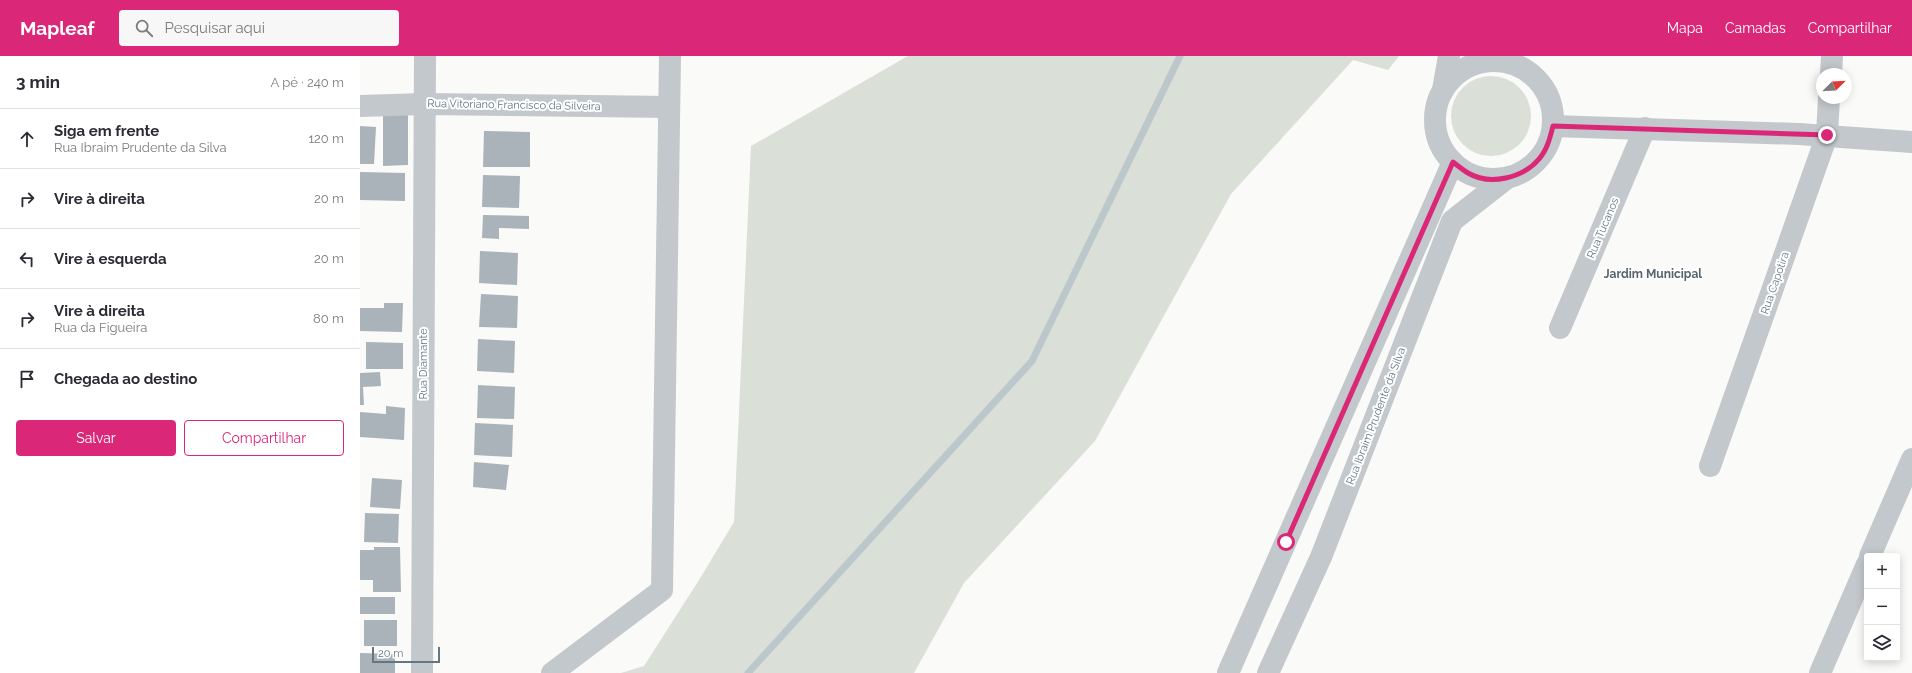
<!DOCTYPE html>
<html lang="pt">
<head>
<meta charset="utf-8">
<style>
  body { margin:0; font-family:Raleway,sans-serif; background:#f7f7f7; color:#2b2b33 }
  .controls { position:absolute; right:12px; bottom:12px; display:grid; overflow:hidden; border-radius:4px; box-shadow:0 2px 10px #0003 }
  .controls button { width:36px; height:36px; display:grid; place-items:center; padding:0; border:0; border-bottom:1px solid #e1e1e2; background:#fff; color:#2b2b33; font:20px sans-serif }
  .compass { position:absolute; left:1456px; top:12px; width:36px; height:36px; border-radius:50%; background:#fff; box-shadow:0 2px 10px #0003; rotate:66deg }
  .scale { position:absolute; left:12px; bottom:10px; width:68px; box-sizing:border-box; padding-left:4px; border:2px solid #657683; border-top:0; font-size:11px; line-height:14px; white-space:nowrap; color:#657683; -webkit-text-stroke:3px #fff; paint-order:stroke }
  .stop { position:absolute; width:12px; height:12px; margin:-9px; border:3px solid #db2777; border-radius:50%; background:#fff }
  .stop.end { background:#db2777; border-color:#fff; box-shadow:0 1px 4px #0008 }
  .list { margin:0; padding:0; list-style:none }
  h2 { display:flex; justify-content:space-between; align-items:center; height:52px; margin:0; padding:0 16px; font-size:17px }
  h2 small { font-size:13px; font-weight:400; color:#7c7c81 }
  .list li { display:grid; grid-template-columns:26px 1fr auto; gap:12px; align-items:center; box-sizing:border-box; height:60px; padding:0 16px; border-top:1px solid #e1e1e2 }
  .list b { display:block; font-size:15px; white-space:nowrap }
  .list p { margin:0; font-size:13px; white-space:nowrap; color:#7c7c81 }
  .list em { font-size:13px; font-style:normal; color:#7c7c81 }
  .actions { display:flex; gap:8px; padding:12px 16px }
  .actions a { flex:1; padding:9px 0; border:1px solid #db2777; border-radius:4px; text-align:center; font-size:14px; color:#db2777 }
  .actions .main { background:#db2777; color:#fff }
  .icon { flex:none; width:22px; height:22px; fill:none; stroke:currentColor; stroke-width:2; stroke-linecap:round; stroke-linejoin:round }
  .map { position:relative; flex:none; width:1552px; height:617px; overflow:hidden }
  header { display:flex; align-items:center; gap:24px; box-sizing:border-box; height:56px; padding:0 20px; background:#db2777; color:#fff }
  header strong { font-size:19px }
  nav { display:flex; gap:22px; margin-inline-start:auto; font-size:14px }
  .search { width:280px; height:36px; background:#f7f7f7; display:flex; align-items:center; gap:10px; box-sizing:border-box; padding:0 14px; border-radius:4px; color:#7c7c81; font-size:15px }
  main { display:flex }
  aside { flex:1; background:#fff }
  .map>svg:first-child { display:block }
  .green { fill:#dadfd7 }
  .lines { fill:none; stroke-linecap:round; stroke-linejoin:round }
  .stream { stroke:#bbc7cb; stroke-width:7 }
  .building { fill:#aab3b9 }
  .minor { stroke:#c3c8cc; stroke-width:22 }
  .route { stroke:#db2777; stroke-width:5 }
  .labels { text-anchor:middle; dominant-baseline:central; stroke-width:4; stroke-linejoin:round; paint-order:stroke }
  .street-label { font-size:11px; fill:#657683; stroke:#fff }
  .neighbourhood-label { font-size:12px; font-weight:bold; fill:#57646e; stroke:#fff }
</style>
</head>
<body>
<header>
<strong>Mapleaf</strong>
<div class="search"><svg class="icon" aria-label="search" viewBox="0 0 24 24"><circle cx="10" cy="10" r="6"/><path d="M15 15l6 6"/></svg>Pesquisar aqui</div>
<nav><a>Mapa</a><a>Camadas</a><a>Compartilhar</a></nav>
</header>
<main>
<aside>
<h2>3 min<small>A pé · 240 m</small></h2>
<ul class="list">
<li><svg class="icon" aria-label="ahead" viewBox="0 0 24 24"><path d="M12 20V5M6 11l6-6 6 6"/></svg><div><b>Siga em frente</b><p>Rua Ibraim Prudente da Silva</p></div><em>120 m</em></li>
<li><svg class="icon" aria-label="right" viewBox="0 0 24 24"><path d="M7 20v-9h11M14 6l5 5-5 5"/></svg><div><b>Vire à direita</b></div><em>20 m</em></li>
<li><svg class="icon" aria-label="left" viewBox="0 0 24 24"><path d="M17 20v-9H6M10 6l-5 5 5 5"/></svg><div><b>Vire à esquerda</b></div><em>20 m</em></li>
<li><svg class="icon" aria-label="right" viewBox="0 0 24 24"><path d="M7 20v-9h11M14 6l5 5-5 5"/></svg><div><b>Vire à direita</b><p>Rua da Figueira</p></div><em>80 m</em></li>
<li><svg class="icon" aria-label="arrive" viewBox="0 0 24 24"><path d="M6 21V4h12l-3 4 3 4H6"/></svg><div><b>Chegada ao destino</b></div></li>
</ul>
<div class="actions"><a class="main">Salvar</a><a>Compartilhar</a></div>
</aside>
<div class="map">
<svg width="1552" height="617" viewBox="0 0 1552 617">
  <rect width="100%" height="100%" fill="#fafaf8"/>
  <g class="green">
    <path d="M548,0h491l-11,14 -35,-10 -122,134 -136,247 -131,142 -50,90h-293l23,-7 55,-86 35,-58 17,-376z"/>
    <circle cx="1131" cy="60" r="40"/>
  </g>
  <g class="lines">
    <path class="stream" d="M388,617l284,-312 148,-305"/>
  </g>
  <g class="building">
    <path d="M23,58l25,1v50l-25,1z"/>
    <path d="M0,70l16,1 -2,37h-14z"/>
    <path d="M124,75l46,1v35h-47z"/>
    <path d="M0,116l45,1v28l-45,-1z"/>
    <path d="M123,119l37,1 -1,32 -37,-1z"/>
    <path d="M123,159l46,1v13l-30,-1v11l-17,-1z"/>
    <path d="M120,195l38,2 -1,32 -38,-2z"/>
    <path d="M121,238l37,2 -1,32 -38,-1z"/>
    <path d="M24,247h19l-1,29 -42,-1v-23h24z"/>
    <path d="M118,283l37,2 -1,32 -37,-2z"/>
    <path d="M6,286l37,1v26h-37z"/>
    <path d="M20,316l1,14 -18,1 1,18h-4v-32z"/>
    <path d="M118,329l37,2 -1,32 -37,-1z"/>
    <path d="M26,350l19,2 -1,32 -44,-3v-25l26,2z"/>
    <path d="M115,367l38,2 -1,32 -38,-2z"/>
    <path d="M114,406l35,3 -3,25 -33,-3z"/>
    <path d="M12,422l30,2 -2,29 -30,-2z"/>
    <path d="M5,457l34,1 -1,29 -34,-1z"/>
    <path d="M14,491h26l1,45h-28v-12h-13v-30h14z"/>
    <rect x="0" y="541" width="35" height="17"/>
    <rect x="4" y="564" width="33" height="26"/>
    <path d="M0,597l35,1v19h-35z"/>
  </g>
  <g class="lines">
    <g class="minor">
      <circle cx="1134" cy="64" r="59"/>
      <path d="M1471,18l1,-18"/>
      <path d="M1083,34l6,-34"/>
      <path d="M0,50l64,-2 245,3"/>
      <path d="M1193,70l246,8 113,8"/>
      <path d="M1200,272l85,-200"/>
      <path d="M1350,410l117,-331 2,-37"/>
      <path d="M1510,500l42,-97"/>
      <path d="M62,617l3,-617"/>
      <path d="M192,617l110,-83 8,-534"/>
      <path d="M868,617l225,-511"/>
      <path d="M908,617l53,-116 131,-336 55,-43"/>
      <path d="M1460,617l47,-109"/>
    </g>
  </g>
  <g class="lines">
    <path class="route" d="M926,486l167,-380c5,4 10,8 15,11 22,13 55,5 71,-14 8,-9 11,-21 14,-33l274,9"/>
  </g>
  <g class="labels">
    <g class="street-label">
      <text transform="translate(154 49) rotate(1)">Rua Vitoriano Francisco da Silveira</text>
      <text transform="translate(1243 172) rotate(-67)">Rua Tucanos</text>
      <text transform="translate(1415 227) rotate(-71)">Rua Capotira</text>
      <text transform="translate(63 308) rotate(-90)">Rua Diamante</text>
      <text transform="translate(1016 360) rotate(-69)">Rua Ibraim Prudente da Silva</text>
    </g>
    <g class="neighbourhood-label">
      <text x="1293" y="218">Jardim Municipal</text>
    </g>
  </g>
</svg>
<div class="controls">
<button>+</button>
<button>−</button>
<button><svg class="icon" aria-label="layers" viewBox="0 0 24 24"><path d="M12 4l9 5-9 5-9-5zM3 14l9 5 9-5"/></svg></button>
</div>
<svg class="compass" viewBox="-18 -18 36 36"><path d="M0-13l5 13h-10z" fill="#e53935"/><path d="M0 13l5-13h-10z" fill="#7c7c81"/></svg>
<div class="scale">20 m</div>
<div class="stop" style="left:926px;top:486px"></div>
<div class="stop end" style="left:1467px;top:79px"></div>
</div>
</main>
</body>
</html>
